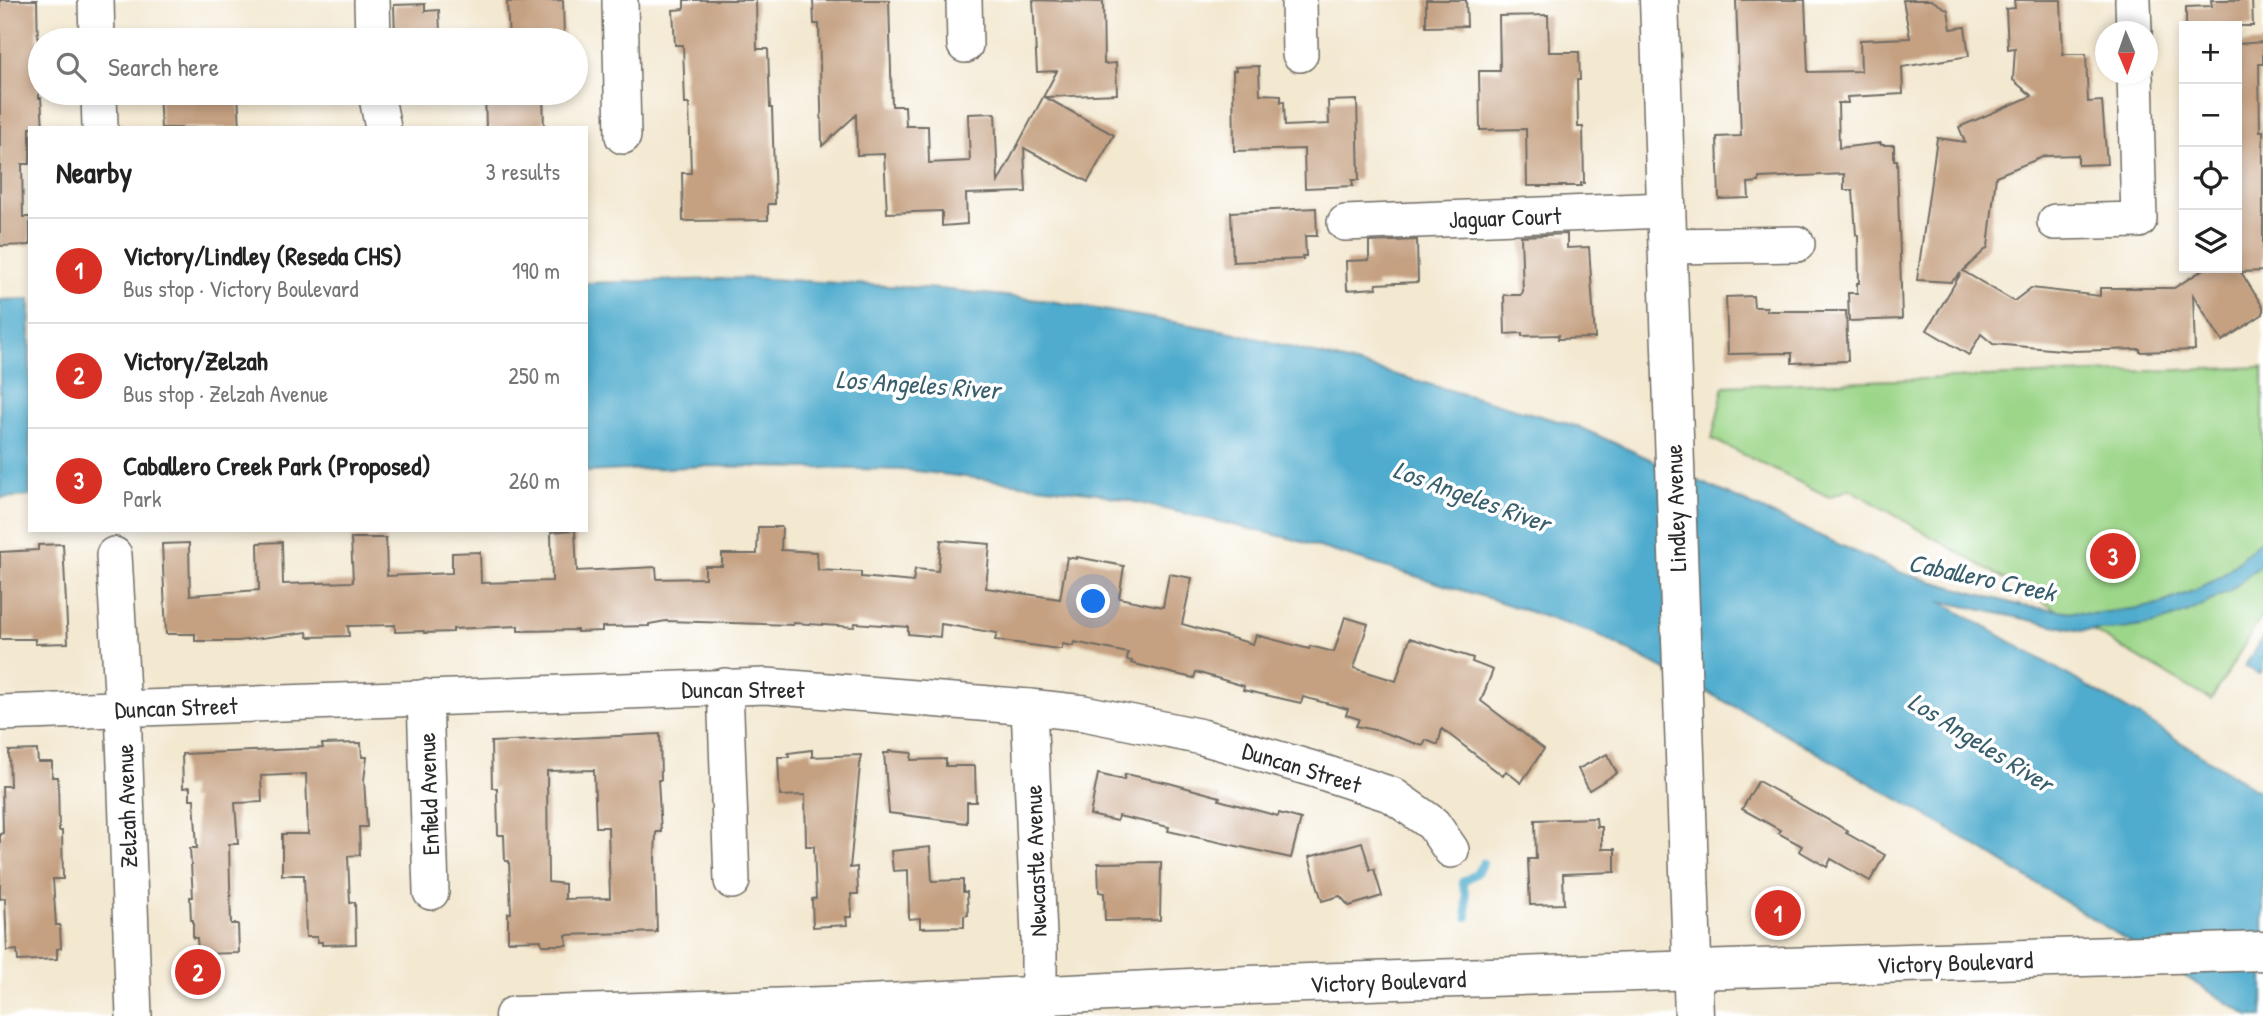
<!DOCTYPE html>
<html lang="en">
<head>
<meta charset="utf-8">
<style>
  body { margin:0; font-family:"Patrick Hand",sans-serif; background:#f6f6f6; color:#222 }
  .controls { position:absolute; right:21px; top:21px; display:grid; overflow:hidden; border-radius:0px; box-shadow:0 4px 10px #0003 }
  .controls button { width:63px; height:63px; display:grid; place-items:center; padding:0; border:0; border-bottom:2px solid #e0e0e0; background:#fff; color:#222; font:35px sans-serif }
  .compass { position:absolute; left:2095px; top:21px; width:63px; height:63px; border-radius:50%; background:#fff; box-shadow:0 4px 10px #0003; rotate:178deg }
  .you { position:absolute; left:1094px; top:602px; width:24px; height:24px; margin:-18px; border:5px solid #fff; border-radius:50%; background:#1a73e8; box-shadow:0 0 0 10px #1a73e833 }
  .badge { display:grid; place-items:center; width:46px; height:46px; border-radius:50%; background:#d93025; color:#fff; font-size:23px; font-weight:700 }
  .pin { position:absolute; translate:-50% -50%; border:4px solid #fff; box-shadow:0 2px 7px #0006 }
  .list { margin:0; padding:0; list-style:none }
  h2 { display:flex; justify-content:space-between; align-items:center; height:91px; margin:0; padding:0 28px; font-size:30px }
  h2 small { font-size:23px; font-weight:400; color:#767676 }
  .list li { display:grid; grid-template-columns:46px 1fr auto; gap:21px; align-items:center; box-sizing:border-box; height:105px; padding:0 28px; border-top:2px solid #e0e0e0 }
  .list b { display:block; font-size:26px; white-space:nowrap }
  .list p { margin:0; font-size:23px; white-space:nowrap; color:#767676 }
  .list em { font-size:23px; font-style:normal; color:#767676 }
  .icon { flex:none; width:38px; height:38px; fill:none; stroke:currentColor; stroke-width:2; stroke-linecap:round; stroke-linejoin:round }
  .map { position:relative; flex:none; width:2263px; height:1016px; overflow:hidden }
  .search { position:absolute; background:#fff; box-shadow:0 4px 10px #0003; left:28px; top:28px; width:560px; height:77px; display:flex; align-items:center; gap:18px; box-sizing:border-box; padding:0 24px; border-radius:38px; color:#767676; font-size:26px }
  .panel { position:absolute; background:#fff; box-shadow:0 4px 10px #0003; left:28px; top:126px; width:560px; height:406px; border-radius:0px }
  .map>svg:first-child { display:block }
  .green { fill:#9cd689; stroke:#64805a; stroke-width:2 }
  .water { fill:#4facce; stroke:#3d6c7c; stroke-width:2 }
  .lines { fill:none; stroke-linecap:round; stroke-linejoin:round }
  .stream { stroke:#4facce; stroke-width:8 }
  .building { fill:#c5a081; fill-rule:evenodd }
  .minor-casing { stroke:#716d65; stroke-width:38 }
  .major-casing { stroke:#716d65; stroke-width:41 }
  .minor { stroke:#fff; stroke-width:35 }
  .major { stroke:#fff; stroke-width:38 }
  .labels { text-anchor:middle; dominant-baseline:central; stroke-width:7; stroke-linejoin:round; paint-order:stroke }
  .street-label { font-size:24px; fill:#2b2b2b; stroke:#fff }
  .water-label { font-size:26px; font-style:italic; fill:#395f6c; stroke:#fff }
</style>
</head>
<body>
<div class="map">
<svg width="2263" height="1016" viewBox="0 0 2263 1016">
  <rect width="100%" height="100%" fill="#fff"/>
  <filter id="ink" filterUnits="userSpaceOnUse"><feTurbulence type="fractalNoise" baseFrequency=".0143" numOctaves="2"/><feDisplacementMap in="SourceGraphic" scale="14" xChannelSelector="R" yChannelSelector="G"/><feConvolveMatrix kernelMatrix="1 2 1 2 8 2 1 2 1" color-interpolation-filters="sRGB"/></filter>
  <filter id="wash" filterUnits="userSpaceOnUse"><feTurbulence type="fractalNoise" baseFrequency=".00686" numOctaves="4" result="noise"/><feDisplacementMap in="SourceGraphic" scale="28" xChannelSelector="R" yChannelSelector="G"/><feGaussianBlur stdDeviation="1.57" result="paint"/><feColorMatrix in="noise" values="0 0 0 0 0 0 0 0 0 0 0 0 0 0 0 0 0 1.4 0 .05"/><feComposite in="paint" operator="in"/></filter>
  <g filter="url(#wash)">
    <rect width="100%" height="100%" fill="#f3e8d0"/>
    <path class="green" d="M2263,367v247l-52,86 -361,-211 -21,8 -117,-58 12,-53z"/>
    <g class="water">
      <path d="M752,278l188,11 110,12 182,31 154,40 193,55 323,146 120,33 69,8 63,-8 44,-17 24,-13 41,-38v25l-33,28 -41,21 -34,12 -32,5 -42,2 -141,-30 209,121 114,72v222h-14l-318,-198 -169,-97 -163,-86 -108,-36 -202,-61 -193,-45 -188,-23 -200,-4 -122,6v-189z"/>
      <path d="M30,299v197l-30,2v-198z"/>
      <path d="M2263,636v33l-4,5 -14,-8z"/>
    </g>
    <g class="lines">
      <path class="stream" d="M1467,917l-1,-23 -4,-12 14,-8 7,-11"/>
    </g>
    <g id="blocks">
      <g class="building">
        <path d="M0,0h37l2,98h2l2,30h-13v36h-8l1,53h7v28l-30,1z"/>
        <path d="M563,0l1,38h-4v2h-51l-2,-38z"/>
        <path d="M684,0h72l1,49h11l2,59h2l3,96h-7v16l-85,1 -1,-48h9l-2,-69h-4l-2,-59h-8l-2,-35 11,-1z"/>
        <path d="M813,0h76l3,106h13l1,20h22l1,37 41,-2 -2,-47 27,-1 3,69 59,-111 -20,1 -4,-72 70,2 1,62 12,-1 1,31 -72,3 69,38 -26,47 -64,-34 2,44 -60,2 1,30 -25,2v-15l-55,2 -3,-59 -27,1 -1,-40 -34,31 -3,-122h-5z"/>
        <path d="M1426,0h40l1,26 -41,1z"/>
        <path d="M1736,0h69l3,72 53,-1 -1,-31 50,-2 -7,-38h28l17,10 3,19 14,-2 4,29 -67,11 1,27 -56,3 1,6h-10l1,45 42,-5v2h13v15h3l5,159 -53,2 -1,-28h9v-10h2l-1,-48h-2l-3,-45h-9v-16l-85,4v4l-11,1 1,15 -30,1 -2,-62 24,-1z"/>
        <path d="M2014,0h47l2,54h23l2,48 14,-1 5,63 -29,1v-10l-33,1 -49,20 -8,71 -25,24 51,30 17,-13 69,8v-8h74l32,-20h31v-224l26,-2v22h-4l1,67h3v140l-22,1 22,35v7l-41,27 -29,-46 2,55 -55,2v-3l-67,2 -80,-7 -12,-10 -12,21 -42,-25 34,-57 -10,9 -34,-2 20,-142 28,4 -6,-15 73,-31 -19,-16 2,-32 -7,1 -2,-40 9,-1z"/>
        <path d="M2211,0h41l1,26h-67v-19l26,-1z"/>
        <path d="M425,4v7l14,-1 1,22 -9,1v7h-36l-1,-35z"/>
        <path d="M1548,15l1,37h30l1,28h-3l1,47h5l1,56h-3v3h-54l-1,-57 -46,1 -1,-59h21l-1,-55z"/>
        <path d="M1259,66l1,28 21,1v7l3,-1 1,25 44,-2 -1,-23 29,-1 2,80h-7l1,6 -48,2 -1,-39 -70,2 -1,-80 3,-1 -1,-3z"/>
        <path d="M159,93h79l2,35h-79z"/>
        <path d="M485,93h58l1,35h-58z"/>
        <path d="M1316,208l1,28h-12l1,20h-4l1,3 -70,3 -2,-50z"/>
        <path d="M1567,234v14l22,-1 6,91 -37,1 1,-4 -37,1v-3l-17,1 -1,-39h17l2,-3 -2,-56z"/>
        <path d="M1417,240l1,42 -42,2 1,4 -30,2 -1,-29 23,-1v-18z"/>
        <path d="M1753,296l1,11h13v4h79l2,50 -56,2v-10l-64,1 -2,-57z"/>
        <path d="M758,527h24l-1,23 36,2 1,18 43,2v5l52,5 2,-13 23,2 3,-31 49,4 -4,44 74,11 7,-42 10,2v-2l47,9 -5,32 44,9 6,-33 23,4 -10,46 71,20 3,-9 53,14 1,-3 24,6 11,-35 23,7 -14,44 42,13 14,-43 63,20 -1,4 21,8 -12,31 63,48 -23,34 -15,-12 -3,5 -61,-47 -4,16 -12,-5 -3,6 -44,-15 -23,-5 3,-7 -13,-4 2,-6 -45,-12 -2,6 -58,-13 1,-4 -48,-14 -2,6 -19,-4 -44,-11 1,-2 -5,-1 1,-7 -54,-11 -1,4 -11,-2v5h-4l-63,-9 2,-7 -56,-9 -1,13 -32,-3v-7l-53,-4 -1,4 -60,-4 -1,2 -127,-4 -17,3v2l-47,1v4l-25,1v-2l-59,1v-5l-65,3v3l-29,1v-2l-29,1v-7l-47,1 1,10 -41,1 -1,-5 -69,9h-43v-7h-29l-4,-90 27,-1 1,52 69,-5 -1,-47 24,-1 1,42 70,-2 -2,-44h35l1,38 65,-3v-20l28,-1 1,31 71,-2 -1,-49 24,-2 2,41 79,-4 1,12 48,-1v-12h17v-12h35z"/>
        <path d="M63,544l5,99 -33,1v-5h-35v-87l38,-2v-5z"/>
        <path d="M660,734l1,46h-3l3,52h-5l-1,27 2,73 -91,3 1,10h-25l-1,-5 -33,1v-28h3l-2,-52h-4l-1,-26h-6l-1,-47h-5l-1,-46zM594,770l2,57h12l2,71 -45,1v-15l-17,-2 -1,-111z"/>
        <path d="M361,743l1,14h5l-3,23 3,47h-8l1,28 -12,1 2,47 5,-1 1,42 -34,1v-3h-4l-1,-5h-11l-2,-62h-22v-41h26l-2,-60 -45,2 1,26 -27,1 3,41h-9l2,80h7l1,29 -41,1 -1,-16h-4v-18h-2l-1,-23h3l-3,-49h7l-3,-49h-4v-12l-7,1 -1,-34 141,-6 -1,-4z"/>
        <path d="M37,750l1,12h14v15h6l1,54h3l1,48h-10l3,46h4l1,23 -4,1v10l-39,2 -1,-11 -10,1 -2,-53 -5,1v-65l3,-1 -1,-47h8l-1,-35z"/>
        <path d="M812,750v7l49,-2 -11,113 7,-1 1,27h-7l1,23h-6l1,8 -34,2 -1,-28 4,-1 -2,-52h-8l-1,-51 -25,1 -2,-39h11l-1,-4z"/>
        <path d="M889,751l23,2 -1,7 35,-1v7h29l1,36h-9v21l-78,-10 -5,-60h5z"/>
        <path d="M1607,754l10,19 -28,17 -11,-21z"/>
        <path d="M1098,774l26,6 1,-6 44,9 51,14 -1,3 59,16 1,-3 22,6 -10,39 -123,-27 1,-4 -51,-11 -1,5 -27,-6z"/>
        <path d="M1758,781l90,50 -2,2 39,22 -15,26 -39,-22 -4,8 -28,-16 3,-5 -24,-13 2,-3 -38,-21z"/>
        <path d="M1596,818l1,9h5v22h13v23l-52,2 1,30 -34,1 -2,-46h8l-1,-39z"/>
        <path d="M1362,842l8,28 4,-1 8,27 -33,10 -9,-10 -18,5 -13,-44z"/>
        <path d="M930,847l2,34 31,-1v12h4l1,23 -4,1v11l-44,1v-10l-11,1 -1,-49 -15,1 -2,-20z"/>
        <path d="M1161,862l-1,58 -55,1 -1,-28 -5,-1 -1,-29z"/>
      </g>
    </g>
  </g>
  <g filter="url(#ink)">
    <use href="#blocks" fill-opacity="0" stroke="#716d65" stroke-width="2"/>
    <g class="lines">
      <defs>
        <g id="minor">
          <path d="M96,0l1,40"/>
          <path d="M372,0l1,40"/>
          <path d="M620,0l3,136"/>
          <path d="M964,0l1,45"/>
          <path d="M1299,0l1,54"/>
          <path d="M2133,0l1,32"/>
          <path d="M99,93l1,35"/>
          <path d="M376,93l7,35"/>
          <path d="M2055,222l84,-2 -4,-146"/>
          <path d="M1345,223l320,-13"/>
          <path d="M1667,246l130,-2"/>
          <path d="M114,555l9,154 11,307"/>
          <path d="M725,686l7,195"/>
          <path d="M425,697l6,195"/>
          <path d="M1029,707l10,229v80"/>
          <path d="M0,713l766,-27 263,21 55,6 118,24 111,32 79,26 41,29 18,26"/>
        </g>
        <g id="major">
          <path d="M1659,0l35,1016"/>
          <path d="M514,1016l311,-10 425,-21 1013,-34"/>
        </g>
      </defs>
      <use href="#minor" class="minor-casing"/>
      <use href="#major" class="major-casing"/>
      <use href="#minor" class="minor"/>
      <use href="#major" class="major"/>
    </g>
  </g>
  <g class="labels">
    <g class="street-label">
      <text transform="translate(1505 217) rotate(-2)">Jaguar Court</text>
      <text transform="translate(1675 508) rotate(-92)">Lindley Avenue</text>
      <text x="743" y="689">Duncan Street</text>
      <text transform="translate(176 707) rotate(-2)">Duncan Street</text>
      <text transform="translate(1302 767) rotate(17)">Duncan Street</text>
      <text transform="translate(428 794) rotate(-92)">Enfield Avenue</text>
      <text transform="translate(126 806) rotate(-92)">Zelzah Avenue</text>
      <text transform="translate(1035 861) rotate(-92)">Newcastle Avenue</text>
      <text transform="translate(1955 962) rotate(-2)">Victory Boulevard</text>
      <text transform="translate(1388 981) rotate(-2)">Victory Boulevard</text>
    </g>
    <g class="water-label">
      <text transform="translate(918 384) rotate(4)">Los Angeles River</text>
      <text transform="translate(1472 496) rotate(20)">Los Angeles River</text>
      <text transform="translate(1982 577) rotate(12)">Caballero Creek</text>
      <text transform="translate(1981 742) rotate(32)">Los Angeles River</text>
    </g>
  </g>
</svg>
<div class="controls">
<button>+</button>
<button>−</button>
<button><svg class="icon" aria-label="locate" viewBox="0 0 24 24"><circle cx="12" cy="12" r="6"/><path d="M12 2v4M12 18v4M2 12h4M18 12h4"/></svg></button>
<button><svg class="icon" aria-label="layers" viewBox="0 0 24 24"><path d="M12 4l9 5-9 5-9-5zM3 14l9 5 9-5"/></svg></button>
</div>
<svg class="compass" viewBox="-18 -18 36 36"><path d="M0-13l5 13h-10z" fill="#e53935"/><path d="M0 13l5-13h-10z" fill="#767676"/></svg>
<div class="you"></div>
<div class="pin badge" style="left:1778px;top:913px">1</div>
<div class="pin badge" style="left:198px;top:972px">2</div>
<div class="pin badge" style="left:2113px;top:556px">3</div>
<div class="search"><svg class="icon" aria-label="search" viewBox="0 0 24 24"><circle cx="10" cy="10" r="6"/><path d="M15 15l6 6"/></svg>Search here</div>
<section class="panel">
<h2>Nearby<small>3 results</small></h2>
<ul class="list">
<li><span class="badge">1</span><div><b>Victory/Lindley (Reseda CHS)</b><p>Bus stop · Victory Boulevard</p></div><em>190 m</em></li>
<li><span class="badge">2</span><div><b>Victory/Zelzah</b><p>Bus stop · Zelzah Avenue</p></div><em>250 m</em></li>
<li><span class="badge">3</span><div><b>Caballero Creek Park (Proposed)</b><p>Park</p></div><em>260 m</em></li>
</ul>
</section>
</div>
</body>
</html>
